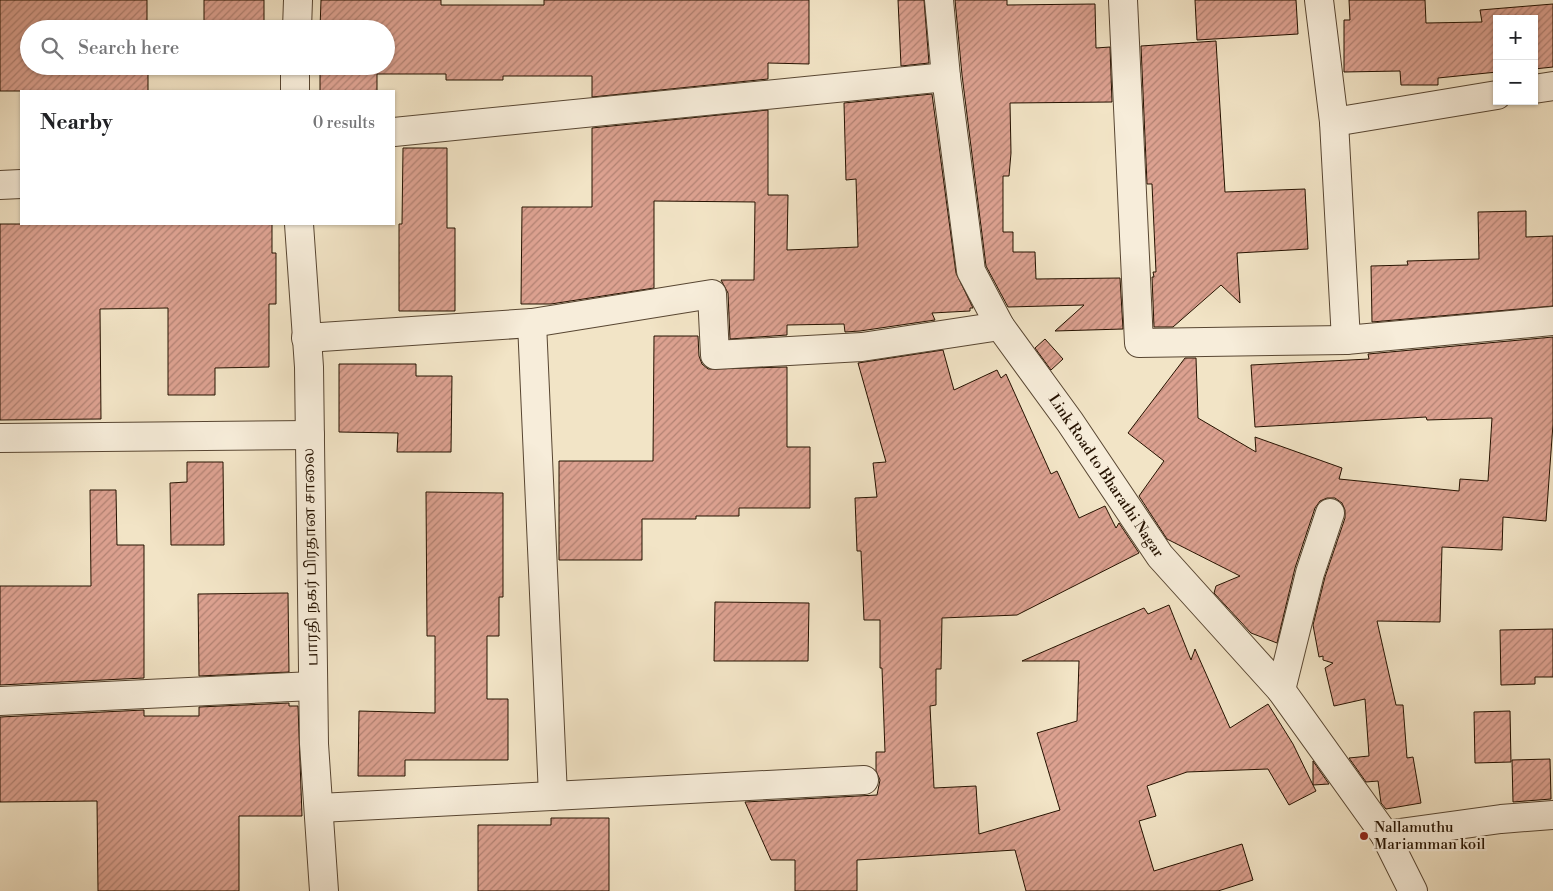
<!DOCTYPE html>
<html lang="en">
<head>
<meta charset="utf-8">
<style>
  body { margin:0; font-family:"Libre Bodoni","Noto Serif Tamil",serif; background:#f6f6f6; color:#202124 }
  .controls { position:absolute; right:15px; top:15px; display:grid; overflow:hidden; border-radius:0px; box-shadow:0 1px 4px #0004 }
  .controls button { width:45px; height:45px; display:grid; place-items:center; padding:0; border:0; border-bottom:1px solid #e0e0e0; background:#fff; color:#202124; font:25px sans-serif }
  .list { margin:0; padding:0; list-style:none }
  h2 { display:flex; justify-content:space-between; align-items:center; height:65px; margin:0; padding:0 20px; font-size:21px }
  h2 small { font-size:16px; font-weight:400; color:#757577 }
  .icon { flex:none; width:28px; height:28px; fill:none; stroke:currentColor; stroke-width:2; stroke-linecap:round; stroke-linejoin:round }
  .map { position:relative; flex:none; width:1553px; height:891px; overflow:hidden }
  .search { position:absolute; background:#fff; box-shadow:0 1px 4px #0004; left:20px; top:20px; width:375px; height:55px; display:flex; align-items:center; gap:12px; box-sizing:border-box; padding:0 18px; border-radius:28px; color:#757577; font-size:19px }
  .panel { position:absolute; background:#fff; box-shadow:0 1px 4px #0004; left:20px; top:90px; width:375px; height:135px; border-radius:0px }
  .map>svg:first-child { display:block }
  .building { fill:url(#building-hatch); stroke:#251200 }
  .lines { fill:none; stroke-linecap:round; stroke-linejoin:round }
  .street-casing { stroke:#584632; stroke-width:30 }
  .street { stroke:#f7edda; stroke-width:28 }
  .poi-dot { fill:#8f2418; stroke:#f7edda; stroke-width:2 }
  .labels { text-anchor:middle; dominant-baseline:central; stroke-width:4.5; stroke-linejoin:round; paint-order:stroke }
  .street-label { font-size:15px; fill:#251200; stroke:#f7edda }
  .poi-label { font-size:15px; fill:#251200; stroke:#f7edda; text-anchor:start }
</style>
</head>
<body>
<div class="map">
<svg width="1553" height="891" viewBox="0 0 1553 891">
  <defs>
    <pattern id="building-hatch" width="6" height="6" patternUnits="userSpaceOnUse" patternTransform="scale(1.25)"><rect width="6" height="6" fill="#dca190"/><path d="M-1 1l2-2M0 6l6-6M5 7l2-2" fill="none" stroke="#b28273"/></pattern>
  </defs>
  <rect width="100%" height="100%" fill="#f2e4c6"/>
  <filter id="stains"><feTurbulence type="fractalNoise" baseFrequency=".004" numOctaves="4"/><feColorMatrix values="0 0 0 0 .2 0 0 0 0 .09 0 0 0 0 .02 0 0 0 .5 -.17"/></filter>
  <radialGradient id="worn" r=".72"><stop offset=".6" stop-color="#630" stop-opacity="0"/><stop offset="1" stop-color="#630" stop-opacity=".3"/></radialGradient>
  <g class="building">
    <path d="M0,0h147v29h-118v37h119v25h-148z"/>
    <rect x="204" y="0" width="60" height="29"/>
    <path d="M321,0h120v5h103v-5h265v64l-41,-1v16l-176,18v-21h-89v4h-57v-6h-69v17h-57v-25h66v-37h-66z"/>
    <path d="M898,0h26l5,63 -28,3z"/>
    <path d="M955,0h52v5l88,-1 1,44 14,-1 2,55 -102,1 1,50 -2,23h-6v56h10v20h22l1,27 84,-1 3,51 -68,2 29,-26 -76,2 -22,-41 -24,-191z"/>
    <path d="M1195,0h101l2,34 -101,6z"/>
    <path d="M1349,0h76l1,23 56,-1 -2,-12 73,-6v63l-19,2v-50h-37v53l-59,6v7h-37l-1,-14 -56,1v-52h6z"/>
    <path d="M1216,41l9,151 80,-3 3,60 -71,4 3,50 -19,-18 -48,42h-19l-2,-50h2l-1,-5h3l-4,-88h-5l-6,-138z"/>
    <path d="M932,94l24,179 17,35h-3v3l-38,2 3,7 -75,11 -15,1 -1,-8 -57,1v10l-57,4 -2,-46 -7,-13h33l1,-78 -101,-1v87l-103,16h-30l1,-97h70v-79l176,-18v85h20l-1,55 71,-3 -2,-68 -10,1 -2,-77z"/>
    <path d="M403,148h44v80h8v83h-56v-87h3z"/>
    <path d="M1526,211v26l27,-1v70l-181,16 -1,-56 37,-1 -1,-4 72,-2 -1,-47z"/>
    <path d="M0,224h272v29h4v51h-7v63l-54,1v27h-47v-87l-68,1 1,110 -101,1z"/>
    <path d="M654,336h44l1,20 3,8 6,5 79,-2v80h23v61h-71v8h-43v3h-54v41h-83v-99h94z"/>
    <path d="M1553,337v87l-7,97 -43,-4 -1,33 -60,-3 -2,75 -63,-1 19,84h7l4,53 6,-1 8,46 -35,6 -5,-6 -3,-22 -12,1 -17,-24 20,-2 -4,-57 -31,7 -9,-38 8,-5 -10,-3v-4l-4,1 -6,-32 12,-48 20,-59v-8l-3,-7 -7,-5h-8l-7,3 -5,7 -20,60 -18,75 -26,-10 -37,-40 2,-7 24,-10 -73,-37 -28,-43 25,-35 -36,-28 57,-75h11l2,60 58,34 -1,-15 87,31 -3,11 120,12 1,-12 28,2 4,-63 -65,2 -1,-3 -171,10 -4,-62 118,-6 -1,-5z"/>
    <path d="M1045,339l18,20 -12,11 -16,-22z"/>
    <path d="M943,350l11,40 43,-20 4,8 5,-4 45,100 6,-3 22,47 26,-12 11,22 3,-5 20,30 -122,62 -75,3 -1,51h-5v36l-6,1 4,82 42,-2 3,48 81,-24 -23,-77 40,-12 2,-60h-57l122,-53 4,6 21,-9 22,55 4,-11 35,79 38,-24 25,40 20,41v-24l16,23 -16,1 3,6 -27,14 -21,-36 -81,3 -40,14 9,30 -17,5 15,50 88,-27 11,36 -35,11h-192l-11,-41 -158,10v31h-62v-31h-24l-26,-58 132,-7 3,-15 -4,-9v-19h9l-3,-84h-2v-48h-16l-3,-69h-4l-2,-53 22,-1 -4,-34 13,-1 -28,-99z"/>
    <path d="M339,364h77v12h36l-1,76h-54l1,-19 -59,-1z"/>
    <path d="M187,462h36l1,83h-53l-1,-62 17,-1z"/>
    <path d="M90,490h26l1,55h27v133l-144,7v-99h91z"/>
    <path d="M426,492l77,1v104h-4v39h-12v63h21v61h-103v16h-47l1,-65 76,2v-77h-8z"/>
    <path d="M288,593l1,79 -90,4 -1,-82z"/>
    <path d="M715,602l94,1 -1,58h-94z"/>
    <path d="M1553,629v48h-18v7l-34,1 -1,-55z"/>
    <path d="M289,703v3h9l4,110h-63v75h-141l-1,-90 -97,1v-85l144,-7v6h55v-9z"/>
    <path d="M1510,711l1,51 -36,1 -1,-51z"/>
    <path d="M1550,759l1,40 -38,3 -1,-42z"/>
    <path d="M551,818h58v73h-131v-66h73z"/>
  </g>
  <g class="lines">
    <defs>
      <g id="street">
        <path d="M939,0l7,77 25,194 29,55 70,96 90,134 121,134 104,145 28,56"/>
        <path d="M1123,0l16,343 207,-3"/>
        <path d="M1319,0l15,122 163,-27"/>
        <path d="M297,29l1,-29"/>
        <path d="M1534,89l19,-3"/>
        <path d="M295,91v-25"/>
        <path d="M1334,122l12,218 207,-19"/>
        <path d="M394,132l552,-55"/>
        <path d="M0,185l21,-1"/>
        <path d="M299,224l10,143 5,377 10,147"/>
        <path d="M532,323l21,473"/>
        <path d="M306,338l226,-15 180,-29 3,61 147,-8 138,-21"/>
        <path d="M0,438l310,-3"/>
        <path d="M1281,690l29,-117 20,-60"/>
        <path d="M0,701l313,-15"/>
        <path d="M319,808l545,-28"/>
        <path d="M1385,835l116,-16 52,-4"/>
      </g>
    </defs>
    <use href="#street" class="street-casing"/>
    <use href="#street" class="street"/>
  </g>
  <circle class="poi-dot" cx="1364" cy="836" r="5"/>
  <g class="labels">
    <g class="street-label">
      <text transform="translate(1106 476) rotate(56)">Link Road to Bharathi Nagar</text>
      <text transform="translate(311 557) rotate(-91)">பாரதி நகர் பிரதான சாலை</text>
    </g>
    <g class="poi-label">
      <text x="1374" y="827">Nallamuthu<tspan x="1374" dy="17">Mariamman koil</tspan></text>
    </g>
  </g>
  <rect width="100%" height="100%" filter="url(#stains)"/>
  <rect width="100%" height="100%" fill="url(#worn)"/>
</svg>
<div class="controls">
<button>+</button>
<button>−</button>
</div>
<div class="search"><svg class="icon" aria-label="search" viewBox="0 0 24 24"><circle cx="10" cy="10" r="6"/><path d="M15 15l6 6"/></svg>Search here</div>
<section class="panel">
<h2>Nearby<small>0 results</small></h2>
<ul class="list">
</ul>
</section>
</div>
</body>
</html>
